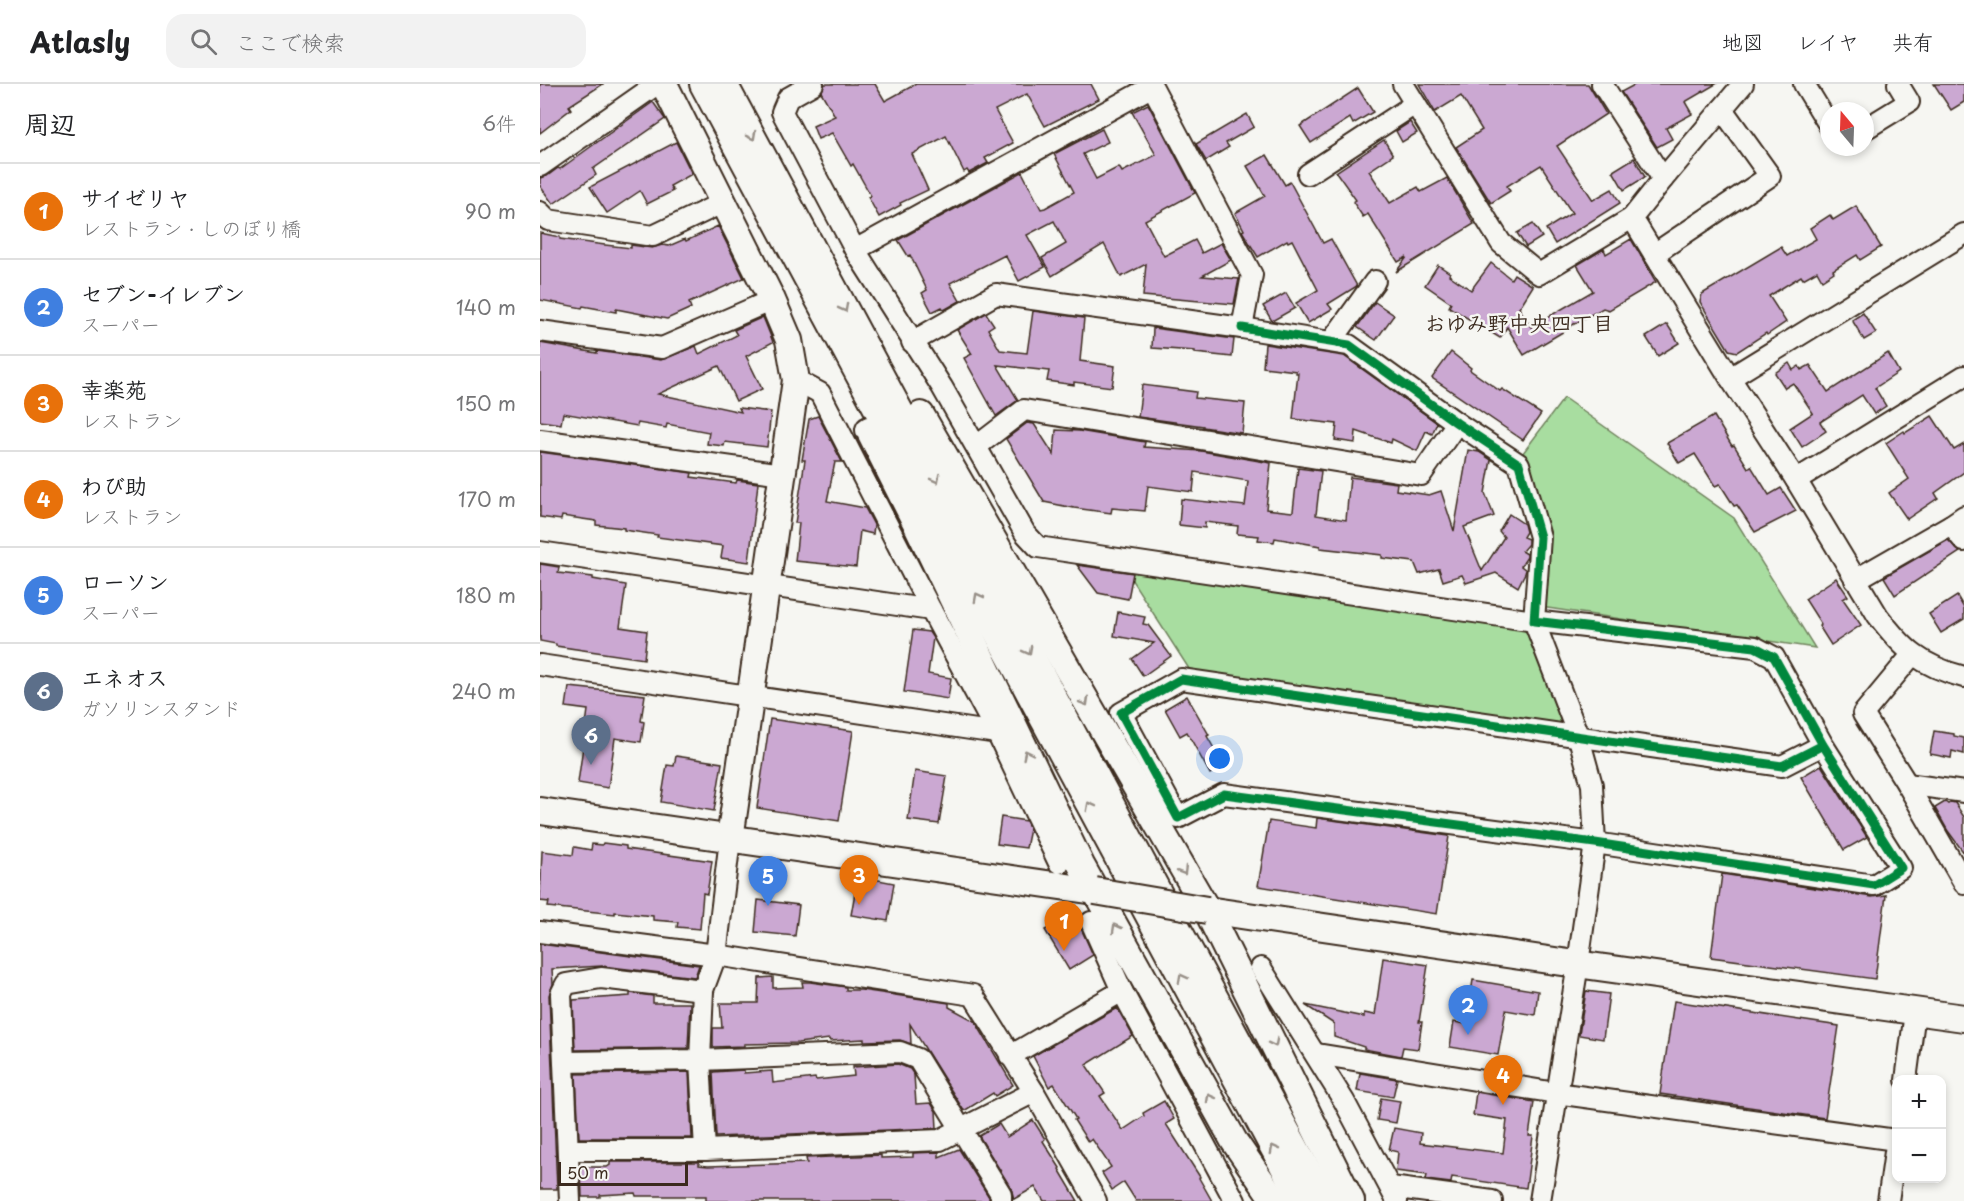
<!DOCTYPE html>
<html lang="ja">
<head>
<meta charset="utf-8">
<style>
  body { margin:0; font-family:"Playpen Sans","Klee One",sans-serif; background:#f2f2f2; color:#202124 }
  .controls { position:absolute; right:18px; bottom:18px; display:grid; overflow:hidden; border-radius:12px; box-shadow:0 3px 9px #0003 }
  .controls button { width:54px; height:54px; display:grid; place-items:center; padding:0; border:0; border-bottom:2px solid #e0e0e0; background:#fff; color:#202124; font:30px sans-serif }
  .compass { position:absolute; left:1280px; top:18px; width:54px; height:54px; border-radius:50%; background:#fff; box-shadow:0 3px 9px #0003; rotate:341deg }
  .scale { position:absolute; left:18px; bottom:15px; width:130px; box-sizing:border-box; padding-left:6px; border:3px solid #3b2a1e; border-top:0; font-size:16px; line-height:21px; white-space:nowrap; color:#3b2a1e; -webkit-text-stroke:4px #f6f6f2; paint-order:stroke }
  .you { position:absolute; left:680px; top:675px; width:21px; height:21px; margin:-15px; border:4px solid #fff; border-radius:50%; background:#1a73e8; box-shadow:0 0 0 9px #1a73e833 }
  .badge { display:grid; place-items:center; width:39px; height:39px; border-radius:50%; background:#111827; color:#fff; font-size:20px; font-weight:700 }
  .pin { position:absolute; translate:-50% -50px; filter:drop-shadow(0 2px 3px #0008) }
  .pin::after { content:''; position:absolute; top:32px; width:21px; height:18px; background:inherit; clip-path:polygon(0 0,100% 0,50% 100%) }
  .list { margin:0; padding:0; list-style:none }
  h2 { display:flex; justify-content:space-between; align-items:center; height:78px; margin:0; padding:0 24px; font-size:26px }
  h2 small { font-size:20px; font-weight:400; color:#757577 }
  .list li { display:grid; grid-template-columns:39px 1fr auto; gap:18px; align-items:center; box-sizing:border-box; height:96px; padding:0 24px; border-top:2px solid #e0e0e0 }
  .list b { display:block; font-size:22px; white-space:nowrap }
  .list p { margin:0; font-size:20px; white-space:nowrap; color:#757577 }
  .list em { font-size:20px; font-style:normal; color:#757577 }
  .icon { flex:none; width:33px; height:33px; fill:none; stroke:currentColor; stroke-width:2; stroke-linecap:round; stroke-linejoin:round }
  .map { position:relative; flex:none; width:1424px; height:1117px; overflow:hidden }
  header { display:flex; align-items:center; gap:36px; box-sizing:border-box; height:84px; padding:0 30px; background:#fff; border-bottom:2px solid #e0e0e0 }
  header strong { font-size:28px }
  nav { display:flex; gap:33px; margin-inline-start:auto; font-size:21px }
  .search { width:420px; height:54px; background:#f2f2f2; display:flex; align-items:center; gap:15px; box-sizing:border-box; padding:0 21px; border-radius:18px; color:#757577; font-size:22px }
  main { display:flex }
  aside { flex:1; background:#fff }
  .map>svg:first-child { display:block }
  .green { fill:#a8dda0; stroke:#72845f; stroke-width:1.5 }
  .building { fill:#cba8d2; stroke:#3b2a1e; stroke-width:1.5 }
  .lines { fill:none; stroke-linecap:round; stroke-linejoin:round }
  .minor-casing { stroke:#3b2a1e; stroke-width:24 }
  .tertiary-casing { stroke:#3b2a1e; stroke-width:30 }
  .minor { stroke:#f6f6f2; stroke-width:20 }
  .tertiary { stroke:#f6f6f2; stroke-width:26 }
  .tertiary-bridge-casing { stroke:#3b2a1e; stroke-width:30; stroke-linecap:butt }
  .tertiary-bridge { stroke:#f6f6f2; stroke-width:26 }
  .cycleway-casing { stroke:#f6f6f2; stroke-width:13 }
  .cycleway { stroke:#00873e; stroke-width:9 }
  .oneway { stroke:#989088 }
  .labels { text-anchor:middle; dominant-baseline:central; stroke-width:5; stroke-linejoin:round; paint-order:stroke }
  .neighbourhood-label { font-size:21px; font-weight:bold; fill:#3b2a1e; stroke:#f6f6f2 }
</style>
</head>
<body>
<header>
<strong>Atlasly</strong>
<div class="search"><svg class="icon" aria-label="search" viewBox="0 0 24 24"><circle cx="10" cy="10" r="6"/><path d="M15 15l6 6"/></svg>ここで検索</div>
<nav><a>地図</a><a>レイヤ</a><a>共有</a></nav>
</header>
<main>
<aside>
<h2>周辺<small>6件</small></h2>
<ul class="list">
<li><span class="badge" style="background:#e8710a">1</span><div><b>サイゼリヤ</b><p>レストラン · しのぼり橋</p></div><em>90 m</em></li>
<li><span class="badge" style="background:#3f7fe0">2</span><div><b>セブン-イレブン</b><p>スーパー</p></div><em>140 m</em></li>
<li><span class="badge" style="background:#e8710a">3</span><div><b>幸楽苑</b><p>レストラン</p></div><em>150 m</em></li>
<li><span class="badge" style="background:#e8710a">4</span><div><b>わび助</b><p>レストラン</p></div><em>170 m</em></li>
<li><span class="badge" style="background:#3f7fe0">5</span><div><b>ローソン</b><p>スーパー</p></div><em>180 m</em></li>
<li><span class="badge" style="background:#5c6f8a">6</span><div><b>エネオス</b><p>ガソリンスタンド</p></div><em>240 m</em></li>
</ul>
</aside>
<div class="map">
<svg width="1424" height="1117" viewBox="0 0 1424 1117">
  <rect width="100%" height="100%" fill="#f6f6f2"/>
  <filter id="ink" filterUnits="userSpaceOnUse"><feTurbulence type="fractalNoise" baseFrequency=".0167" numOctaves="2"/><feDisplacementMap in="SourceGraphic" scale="12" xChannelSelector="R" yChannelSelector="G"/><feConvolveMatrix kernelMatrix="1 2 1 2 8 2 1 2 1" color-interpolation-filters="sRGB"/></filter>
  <g filter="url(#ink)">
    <g class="green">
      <path d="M1024,314l170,120 81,130 -274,-41 -21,-150z"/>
      <path d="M586,487l394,55 9,9 37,98 -373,-58z"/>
    </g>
    <g class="building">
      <path d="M0,0h63l-34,22 2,3 -31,24z"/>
      <path d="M285,0h50l10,17 31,-17h175l8,15 -54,27 -18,-32 -32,16 18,33 -28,15 3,5 -19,10 -2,-3 -3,2 -18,-36 -34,18 16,36 -28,13 1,2 -22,12 -11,-20 3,-1 -18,-32 -2,2 -19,-33 -14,6 -5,-13 22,-10 -14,-24z"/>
      <path d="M879,0h169l18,30 -49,32 36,54 19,-11 8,14 -65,41 -9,-15 26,-16 -31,-48 -34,21 3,5 -19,12 -35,-56 26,-17 -21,-34 -26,16z"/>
      <path d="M1096,0h80l-31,18 7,12 -26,14 6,11 -15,8 -36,-55z"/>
      <path d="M1394,0h30v18l-13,8z"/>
      <path d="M818,4l15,24 -20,12 -3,-6 -39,25 -11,-17z"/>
      <path d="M113,18l12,17 -72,50 3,6 -43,29 -13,-18v-8l7,-2 11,-8 2,1z"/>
      <path d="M608,20l47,89 -50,27 19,36 31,-16 7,13 19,-10 10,17 -29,16 37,3 -5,25 -91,-8 3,-32 -25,13 -17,-33 -52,32 -10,-18 24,-14 -12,-23 -27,14 18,32 -26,14 -14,-26 -55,28 10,18 -16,9 -2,-3 -10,5 -10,-19 5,-3 -17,-35 -2,1 -10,-16 124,-68 19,37 4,-1 29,-16 -20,-38 48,-25 6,13 -25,12 13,25 23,-12 3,5 34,-17 -24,-43z"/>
      <path d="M707,30l7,13 -28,16 3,4 -23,14 -10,-17z"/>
      <path d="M870,38l7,11 -15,9 -6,-11z"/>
      <path d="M844,56l9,15 -24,16 21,32 28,-16 3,5 26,-14 27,46 -78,48 11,-15 -9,5 -30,-48 -5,3 -10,-15 3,-2 -20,-28z"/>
      <path d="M136,58l16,32 -22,12 3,5 -26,13 -7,-13 -33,22 -17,-26z"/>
      <path d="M727,71l18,30 5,-3 33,61 8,-4 26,47 -29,18 4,5 -24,14 -12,-20 22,-13 -26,-50 -4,2 -1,-2 -29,17 -16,-26 2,-1 -9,-17 30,-17 -18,-30z"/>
      <path d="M1094,74l11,19 -21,13 -11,-19z"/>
      <path d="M1316,122l25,41 -21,13 -3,-5 -24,15 1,2 -12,8 -5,-9 -14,8 -2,-3 -32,20 17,26 -19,13 -1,-2 -29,19 -8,-2 -29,-48 2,-8 79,-47 6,9 29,-17 -6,-11 20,-13 3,5z"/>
      <path d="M993,140l9,13 -16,10 -9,-14z"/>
      <path d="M178,142l26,52 -55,25 2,5 -24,11 -51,-10v3l-33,-6 -1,2 -42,-8v-67l20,4v2l45,6 26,3v-3l21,3 10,-3 7,1 16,-7 1,2z"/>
      <path d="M1091,155l25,43 -47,28 -6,-2 -38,21 1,1 -42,25 -17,-28 -7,11 -51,-31 2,-4 -26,-18 13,-20 12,8 -1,2 22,15 20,-27 20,16 3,-5 19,12 -14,22 12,19 62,-36 -16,-26 27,-16 2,5z"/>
      <path d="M746,209l9,15 -23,13 -9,-15z"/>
      <path d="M835,218l19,13 -18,25 -19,-13z"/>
      <path d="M493,227l51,7 -4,43 35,5 -3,21 -38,-5v3l-27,-4 2,-10 -52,-6 21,35 -22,16 -32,-58 8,-4 -15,-24 29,-17 8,12 -6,4 12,21 27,3z"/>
      <path d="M1323,229l13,20 -12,7 -12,-20z"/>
      <path d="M223,233l10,25 -27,14 16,33 -26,12 -17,-35 -61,28 83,18 -2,-4 32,4 -4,35 -42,-5 -1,4 -17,-2 2,-12 -42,-8 -1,4 -28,-5 -1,3 -74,-13 -2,11 -21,-3v-78l57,10v-2l64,9 35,-14 3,8 38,-19 -3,-5z"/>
      <path d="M1127,240l12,19 -21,13 -12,-19z"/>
      <path d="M613,244l81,11 -2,18 -37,-4v-2l-43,-3z"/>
      <path d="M725,260l79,12 93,67 -5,11 -6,-3 -9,20 -25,-12 -1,4 -35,-12 -1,12 -20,-3 2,-16 -44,-5 5,-46h-2v-2l-33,-4z"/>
      <path d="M911,268l20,16 -1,2 30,21 2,-2 39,25 -18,26 -91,-62z"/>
      <path d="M1348,269l11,19 -24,16 11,18 -12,8 -12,-19 -42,27 6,9 -24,16 -12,-19 23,-15 -20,-30 -8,5 -10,-15 14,-10 4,7 6,-4 2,4 9,-5 18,27z"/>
      <path d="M602,301l54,7 -1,6 50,5 -3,30 -39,-6v-1l-65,-9z"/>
      <path d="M278,332l24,46h-7l-8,39 38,7 9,17 -1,9 -13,-3 -4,36 -61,-6 4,-38h-4l10,-63h-3l7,-41z"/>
      <path d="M1174,332l18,30 2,-1 14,23 3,-2 18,29 12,-7 15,23 -41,21 -18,-27 -3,1 -14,-22 -5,2 -20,-32 -16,9 -12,-20z"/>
      <path d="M1392,332l22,34 10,-6v28l-29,21 3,5 -31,21 -18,-26 20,-14 -23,-36 18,-12 1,2z"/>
      <path d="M487,339l7,1 20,31 2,-25 23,1 66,11 -1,5 57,4 70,12 -5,46 26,3 1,-1 5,-43 23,3 -5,44 30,5 4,-43 47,6 -1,7 33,5 12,-4 13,40 14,-81 11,2 12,8 -6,33 9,23 -30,11 18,44 22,-34 -5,-6 10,-17 15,10 2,8 -3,5 5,2v5l-6,7 5,3v3l-6,9 5,4 -1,3 -7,14 -22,-14 -30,10 -4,-8 -19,6 -4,-12 -20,5 -5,-12 -32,-4v-3l-62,-7v-2l-45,-8 -1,4 -16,-2 1,-4 -22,-2 1,-8 -33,-4v6l-26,-3 2,-26 64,7 3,-25 -53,-9 -2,20 -45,-6 -3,25 -33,-3 -1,5 -37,-5 -30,-6 -38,-63z"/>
      <path d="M0,368l152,21 -1,4 45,6 1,-3 21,3 -9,79 -28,-4 2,-12 -66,-9 1,-2 -34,-5v-2l-28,-3v-4l-34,-5 -1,4 -21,-3z"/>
      <path d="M1408,456l12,12 -65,43 -11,-18z"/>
      <path d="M0,480l19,3 -1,6 35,4v2l33,6 -6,42 27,4 -3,28 -88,-13v-2l-16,-3z"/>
      <path d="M537,481l56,8 -5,26 -30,-6z"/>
      <path d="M1296,494l12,18 -5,3 18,26 -30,20 -12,-19 2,-2 -16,-25z"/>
      <path d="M1417,512l7,12v11l-23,14 -12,-19z"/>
      <path d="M578,528l27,5 -2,7 5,1 23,31 -28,20 -11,-17 22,-16 -40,-7z"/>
      <path d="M373,546l16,2 4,6 -5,36 23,4 -3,21 -44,-7z"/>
      <path d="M29,603l76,8 -4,26 3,1 -3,20 -26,-4 -7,50 -30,-5 10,-73 -22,-3z"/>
      <path d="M647,612l22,39 -2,1 17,30 -14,8 -23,-42 -7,4 -15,-27z"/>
      <path d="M230,635l83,12 -14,90 -82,-13z"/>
      <path d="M1394,647l20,3v2l10,2v16l-12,-3 -1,7 -21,-4z"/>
      <path d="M136,672l46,7 -8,48 -53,-9 6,-37 7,1z"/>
      <path d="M1281,681l46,72 -23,13 -43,-73z"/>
      <path d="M375,687l32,5 -8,48 -31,-4z"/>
      <path d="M1405,718l3,2 3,-2 4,1 9,14v36l-16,-22 -13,-23z"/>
      <path d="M461,733l25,4 4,8 -4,19 -29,-4z"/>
      <path d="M777,734l132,18 -12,78 -179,-28 11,-65 47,7z"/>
      <path d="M63,759l23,3v3l86,12 -5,33 -4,-1 -3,36 -23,-2 1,-5 -25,-2v-4l-38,-4v2l-67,-7 1,-5 -9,-1 2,-50 31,4 1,-8 17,3 1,-6 10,1z"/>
      <path d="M1182,790l150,23 14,-2 -11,84 -164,-22z"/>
      <path d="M318,792l36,7 -6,38 -37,-6z"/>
      <path d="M218,816l41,5 -4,31 -40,-4z"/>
      <path d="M534,829l19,42 -24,15 -24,-40z"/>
      <path d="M0,860l159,21 -4,12 -93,-11 -50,3 1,15 -4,11 8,194h-17z"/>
      <path d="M843,874l45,7 -9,57h3l-4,27 -15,-2 -2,9 -37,-7v-2l-30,-10v-13l-29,-19 59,12v-4l11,2z"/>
      <path d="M233,893v11l30,-1 -1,-5h8l36,5v3h15l88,13v4l26,14 38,64 -18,11 -2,-3 -29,18 -54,-87 1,20 -11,-4 -36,1v-2l-34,2 -1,-2 -31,4 -54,1v2l-31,1v-19h9l-2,-25h38l1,-25z"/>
      <path d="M933,896l65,11 -3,24 -29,-5 -8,45 -48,-8 4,-25 12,2z"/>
      <path d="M1046,907l23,3 -6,45 -24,-4z"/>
      <path d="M90,909l23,3v7h37l-2,45 -113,2 -2,-50 57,-4z"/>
      <path d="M1134,917l165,25 -14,92 -165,-24z"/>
      <path d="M577,924l16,28 -47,29 19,28 -5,3 23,34 21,-14 -1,-3 21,-12 10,18 -8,5 34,53 -1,1 13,23h-76l-12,-19 -12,8 -10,-17 9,-6 -19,-28 -4,3 -14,-22 2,-1 -22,-35 -5,3 -16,-31z"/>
      <path d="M358,980l12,5 4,6 2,29 15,-1 5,8 1,17 -221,9 -3,-65 31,-2v3l28,-2 1,12 42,-5 1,2 38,-4 -1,-9z"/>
      <path d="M149,988l3,66h-113l-3,-64z"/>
      <path d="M820,989l37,6 -4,18 -36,-6z"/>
      <path d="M936,1008l58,10 -5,34h4l-7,52 -74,-11 -1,6 -25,-3 1,-5 -31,-4 2,-19 -9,-2 5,-22 27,5 -1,10 83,10 4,-33 -34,-5z"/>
      <path d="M841,1014l19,3 -4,22 -19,-3z"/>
      <path d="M493,1036l12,19 -2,2 17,27 -1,1 19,32h-34l-9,-14 -21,12 -3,-11 -32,-52 20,-12 8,13z"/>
      <path d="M419,1065l30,48v4h-283v-5h-70l-1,-3 -35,2v2h-18l-1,-30h26l3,-2v-3h89v3l9,1 99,-3 -1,-5 75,-3v3l32,-1v-4l26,-1v5z"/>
    </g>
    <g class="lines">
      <defs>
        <g id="minor">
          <path d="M273,0l-25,14 -6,14 73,138 87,137 83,146 13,14 496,74 45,117 13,47 3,58 -17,121 -38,237"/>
          <path d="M863,0l98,159 38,31 93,-56"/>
          <path d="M1062,0l61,95"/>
          <path d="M1203,0l-80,95 -31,39 98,160 66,102 82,136c26,34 43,50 86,61"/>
          <path d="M1264,0l25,41"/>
          <path d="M1325,45l44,-27 -11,-18"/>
          <path d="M0,82l117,-82"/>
          <path d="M768,90l107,-70"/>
          <path d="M0,128l8,8 105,16 71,-34"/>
          <path d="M315,166l296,-163"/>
          <path d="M1114,170l116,-78 -48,-67"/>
          <path d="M702,244l107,17 108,78 62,41 21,73 -6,84 221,26 19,10 49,88 78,123 -27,17 -279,-42 -371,-49 -46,24 -57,-105 60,-34 601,87 41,-21"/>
          <path d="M0,247l122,17 110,-48"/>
          <path d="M372,258l84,-48 246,34 10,-53 -101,-191"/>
          <path d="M791,258l44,-61"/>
          <path d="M1190,294l234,-144"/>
          <path d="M256,296l24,13 111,217 66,123 62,130"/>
          <path d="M0,356l242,34"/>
          <path d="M437,362l47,-36 397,65 36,-52"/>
          <path d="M1256,396l168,-104"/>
          <path d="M1424,432l-13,9 13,16"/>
          <path d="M0,468l391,58"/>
          <path d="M1315,496l96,-55"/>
          <path d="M1372,571l-49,59 44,70 57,99"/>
          <path d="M0,581l457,68"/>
          <path d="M1367,700l57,8"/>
          <path d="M551,838l31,69 113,210"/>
          <path d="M0,848l176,23 257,40 61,97 62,109"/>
          <path d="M721,884l83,133 53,100"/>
          <path d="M777,970l239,39 340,47"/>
          <path d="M470,972l112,-65"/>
          <path d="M24,978l136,-2 200,-8 18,7 83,135v7"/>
          <path d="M1366,996l9,-68"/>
          <path d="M28,1066h137l-5,-90 3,-70 13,-35 14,-116"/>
          <path d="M165,1066l235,-10 94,-48"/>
          <path d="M851,1103l101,14"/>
          <path d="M30,1117l-9,-207 5,-10 35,-6 102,12"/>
          <path d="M1348,1117l8,-56"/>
        </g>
        <g id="tertiary">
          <path d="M124,0l108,216 17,40 7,40 -66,459"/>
          <path d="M163,0l599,1117"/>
          <path d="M184,0l600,1117"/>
          <path d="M381,331l286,495 144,291"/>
          <path d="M329,346l47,93 165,342 153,276 41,60"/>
          <path d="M0,727l555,80"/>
          <path d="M667,826l348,51 409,57"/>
        </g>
      </defs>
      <use href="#minor" class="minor-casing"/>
      <use href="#tertiary" class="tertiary-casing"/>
      <use href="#minor" class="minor"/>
      <use href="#tertiary" class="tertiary"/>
      <defs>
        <path id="tertiary-bridge" d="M555,807l112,19"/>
      </defs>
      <use href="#tertiary-bridge" class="tertiary-bridge-casing"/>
      <use href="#tertiary-bridge" class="tertiary-bridge"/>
      <defs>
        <path id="cycleway" d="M702,244l107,17 108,78 62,41 21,73 -6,84 221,26 19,10 49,88 78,123 -27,17 -279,-42 -371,-49 -46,24 -57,-105 60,-34 601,87 41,-21"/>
      </defs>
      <use href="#cycleway" class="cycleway-casing"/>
      <use href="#cycleway" class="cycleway"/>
    </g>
    <defs><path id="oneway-chevron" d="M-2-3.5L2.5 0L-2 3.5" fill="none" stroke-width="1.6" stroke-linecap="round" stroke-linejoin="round" transform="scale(1.5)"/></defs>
    <g class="oneway">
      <use href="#oneway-chevron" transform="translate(212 52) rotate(62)"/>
      <use href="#oneway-chevron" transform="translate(304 224) rotate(62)"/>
      <use href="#oneway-chevron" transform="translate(396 395) rotate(62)"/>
      <use href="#oneway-chevron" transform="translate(438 513) rotate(-118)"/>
      <use href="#oneway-chevron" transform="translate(488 567) rotate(62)"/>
      <use href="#oneway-chevron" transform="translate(545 618) rotate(60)"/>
      <use href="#oneway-chevron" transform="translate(487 670) rotate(-116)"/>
      <use href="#oneway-chevron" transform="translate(550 722) rotate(-118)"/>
      <use href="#oneway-chevron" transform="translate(643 787) rotate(59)"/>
      <use href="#oneway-chevron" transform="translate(576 844) rotate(-119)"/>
      <use href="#oneway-chevron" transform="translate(642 894) rotate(-118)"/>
      <use href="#oneway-chevron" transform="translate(734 959) rotate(63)"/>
      <use href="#oneway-chevron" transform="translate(670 1014) rotate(-119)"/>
      <use href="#oneway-chevron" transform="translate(734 1065) rotate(-118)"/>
    </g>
  </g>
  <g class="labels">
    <g class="neighbourhood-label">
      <text x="979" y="238">おゆみ野中央四丁目</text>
    </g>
  </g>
</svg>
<div class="controls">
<button>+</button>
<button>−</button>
</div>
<svg class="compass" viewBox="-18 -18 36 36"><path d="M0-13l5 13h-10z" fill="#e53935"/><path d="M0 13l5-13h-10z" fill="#757577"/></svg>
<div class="scale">50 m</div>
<div class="you"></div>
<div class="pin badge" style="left:524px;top:867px;background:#e8710a">1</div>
<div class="pin badge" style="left:928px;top:951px;background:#3f7fe0">2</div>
<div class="pin badge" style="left:319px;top:821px;background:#e8710a">3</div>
<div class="pin badge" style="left:963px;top:1021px;background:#e8710a">4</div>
<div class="pin badge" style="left:228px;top:822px;background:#3f7fe0">5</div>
<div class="pin badge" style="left:51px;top:681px;background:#5c6f8a">6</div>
</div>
</main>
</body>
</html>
